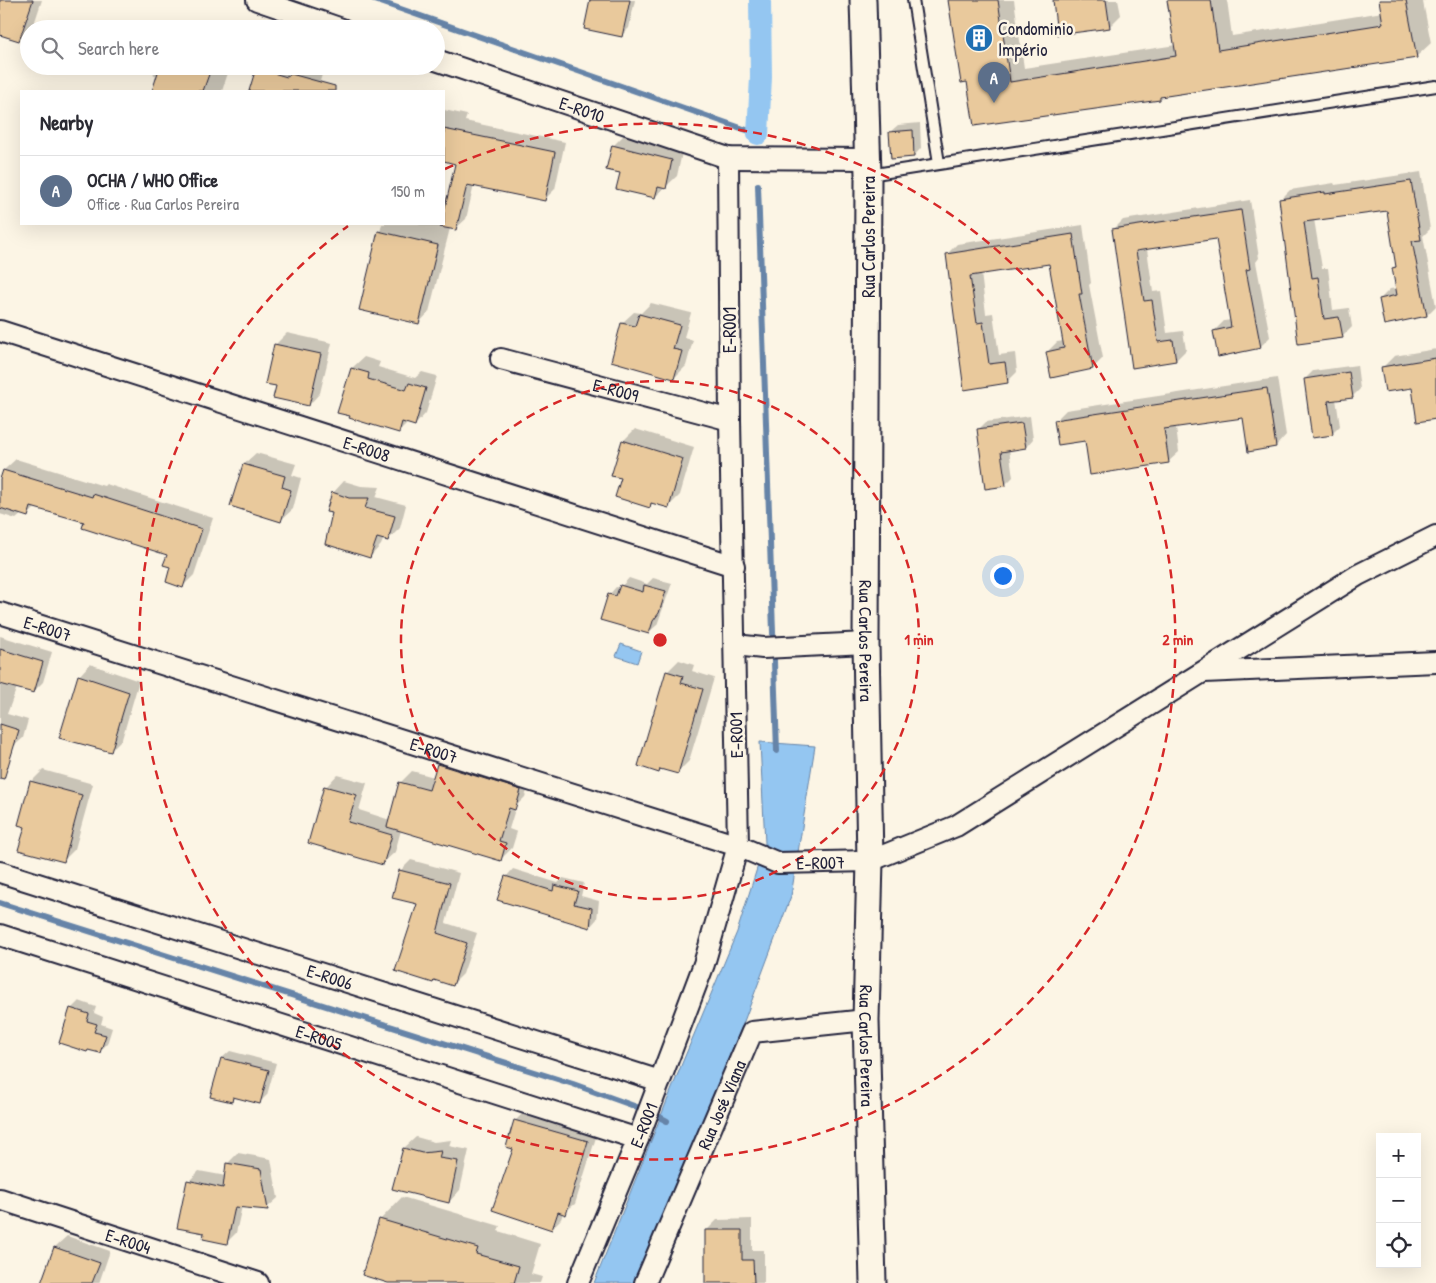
<!DOCTYPE html>
<html lang="en">
<head>
<meta charset="utf-8">
<style>
  body { margin:0; font-family:"Patrick Hand",sans-serif; background:#f2f2f3; color:#2b2b33 }
  .controls { position:absolute; right:15px; bottom:15px; display:grid; overflow:hidden; border-radius:0px; box-shadow:0 5px 20px #0002 }
  .controls button { width:45px; height:45px; display:grid; place-items:center; padding:0; border:0; border-bottom:1px solid #e1e1e2; background:#fff; color:#2b2b33; font:25px sans-serif }
  .you { position:absolute; left:1002px; top:575px; width:18px; height:18px; margin:-12px; border:4px solid #fff; border-radius:50%; background:#1a73e8; box-shadow:0 0 0 8px #1a73e833 }
  .badge { display:grid; place-items:center; width:32px; height:32px; border-radius:50%; background:#2563eb; color:#fff; font-size:16px; font-weight:700 }
  .pin { position:absolute; translate:-50% -41px; filter:drop-shadow(0 1px 2px #0008) }
  .pin::after { content:''; position:absolute; top:26px; width:18px; height:15px; background:inherit; clip-path:polygon(0 0,100% 0,50% 100%) }
  .list { margin:0; padding:0; list-style:none }
  h2 { display:flex; justify-content:space-between; align-items:center; height:65px; margin:0; padding:0 20px; font-size:21px }
  h2 small { font-size:16px; font-weight:400; color:#7c7c81 }
  .list li { display:grid; grid-template-columns:32px 1fr auto; gap:15px; align-items:center; box-sizing:border-box; height:70px; padding:0 20px; border-top:1px solid #e1e1e2 }
  .list b { display:block; font-size:19px; white-space:nowrap }
  .list p { margin:0; font-size:16px; white-space:nowrap; color:#7c7c81 }
  .list em { font-size:16px; font-style:normal; color:#7c7c81 }
  .icon { flex:none; width:28px; height:28px; fill:none; stroke:currentColor; stroke-width:2; stroke-linecap:round; stroke-linejoin:round }
  .map { position:relative; flex:none; width:1436px; height:1283px; overflow:hidden }
  .search { position:absolute; background:#fff; box-shadow:0 5px 20px #0002; left:20px; top:20px; width:425px; height:55px; display:flex; align-items:center; gap:12px; box-sizing:border-box; padding:0 18px; border-radius:28px; color:#7c7c81; font-size:19px }
  .panel { position:absolute; background:#fff; box-shadow:0 5px 20px #0002; left:20px; top:90px; width:425px; height:135px; border-radius:0px }
  .map>svg:first-child { display:block }
  .water { fill:#94c6f1; stroke:#6684a8 }
  .shadow { fill:#0003 }
  .lines { fill:none; stroke-linecap:round; stroke-linejoin:round }
  .stream { stroke:#6684a8; stroke-width:6 }
  .canal { stroke:#94c6f1; stroke-width:22 }
  .building { fill:#e9c99c; stroke:#22223b }
  .service-casing { stroke:#22223b; stroke-width:14 }
  .minor-casing { stroke:#22223b; stroke-width:24 }
  .tertiary-casing { stroke:#22223b; stroke-width:29 }
  .service { stroke:#fcf5e5; stroke-width:10 }
  .minor { stroke:#fcf5e5; stroke-width:20 }
  .tertiary { stroke:#fcf5e5; stroke-width:25 }
  .ring { fill:none; stroke:#d62828; stroke-width:2.5; stroke-dasharray:9 6 }
  .labels { text-anchor:middle; dominant-baseline:central; stroke-width:5; stroke-linejoin:round; paint-order:stroke }
  .poi-label { font-size:18px; fill:#22223b; stroke:#fcf5e5; text-anchor:start }
  .street-label { font-size:18px; fill:#22223b; stroke:#fcf5e5 }
  .centre { fill:#d62828; stroke:#fcf5e5; stroke-width:2.5 }
  .ring-label { font-size:15px; text-anchor:middle; font-weight:bold; fill:#d62828; stroke:#fcf5e5; stroke-width:5; stroke-linejoin:round; paint-order:stroke }
</style>
</head>
<body>
<div class="map">
<svg width="1436" height="1283" viewBox="0 0 1436 1283">
  <rect width="100%" height="100%" fill="#fcf5e5"/>
  <filter id="ink" filterUnits="userSpaceOnUse"><feTurbulence type="fractalNoise" baseFrequency=".02" numOctaves="2"/><feDisplacementMap in="SourceGraphic" scale="10" xChannelSelector="R" yChannelSelector="G"/><feConvolveMatrix kernelMatrix="1 2 1 2 8 2 1 2 1" color-interpolation-filters="sRGB"/></filter>
  <g filter="url(#ink)">
    <g class="water">
      <path d="M621,644l20,7 -4,12 -21,-7z"/>
      <path d="M760,742l55,4 -24,150 -48,128 -107,259h-42l89,-222 54,-129 28,-89z"/>
    </g>
    <g class="shadow">
      <path d="M0,0h42l-8,24 -15,16 -19,-6z"/>
      <path d="M592,0h43l-6,28 -7,7z"/>
      <path d="M950,0h64l10,68 152,-23 -7,-45h58l5,36 151,-24 -2,-12h44l-2,2 8,41 -15,14 -254,39 -2,2 -192,-17z"/>
      <path d="M1054,0h64l3,15 -12,12z"/>
      <path d="M157,66h62l-2,4 11,3 -6,18h-69l5,-14 -5,-2z"/>
      <path d="M260,66h56l8,2 -7,23h-66z"/>
      <path d="M444,110l23,5 -2,6 100,21 -10,47 -11,11 -70,-15 -8,34 -11,10 -5,-1 -21,84 -10,11 -58,-14 21,-85h62v-27l4,1 8,-35 -12,-3z"/>
      <path d="M920,123l1,25 -7,8 -24,-24 8,-7z"/>
      <path d="M625,134l58,14 -6,28 -22,21 -34,-25 -8,-26z"/>
      <path d="M1421,172l9,57 -7,7 13,70 -9,9 -47,-16 10,-10 7,-1 -4,-20 4,-3 -9,-56 -74,10 8,49h6l5,42 16,-2 3,19 -10,10 -42,6 -19,-144 9,-9 44,-7 1,2z"/>
      <path d="M1250,200l9,58 -3,4 14,75 -10,10 -46,-16 10,-10 7,-1 -14,-82 -70,11 6,43 8,-1 6,42 16,-2 3,19 -10,10 -43,6 -20,-136 10,-10z"/>
      <path d="M1083,225l8,58 -2,2 14,73 -10,10 -41,8 -5,-24 10,-10 7,-1 -14,-78 -69,10 5,41 7,-1 6,42 16,-2 2,19 -10,10 -42,6 -18,-134 10,-10z"/>
      <path d="M651,303l40,10 -7,24 9,3 -7,26 -12,12 -62,-18 10,-37 12,-11 7,1z"/>
      <path d="M287,333l45,10 -12,50 -11,12 -34,-60z"/>
      <path d="M1436,349v69l-23,-31 -30,-20 11,-11z"/>
      <path d="M364,357l16,5 -2,5 37,11 7,-6 15,4 -11,37 -11,12 -7,-2 -9,9 -47,-64z"/>
      <path d="M1357,365l3,24 -8,8 -16,2 4,27 -8,8 -27,-55 8,-8z"/>
      <path d="M1277,378l9,57 -10,11 -32,-30 -68,11 3,25 -11,10 -82,-22 -30,-20 10,-10z"/>
      <path d="M1030,416l3,23 -7,8 -17,2 4,28 -7,7 -28,-54 8,-8z"/>
      <path d="M635,429l59,18 -14,48 -12,12 -14,-5 -4,4 -28,-29 1,-36z"/>
      <path d="M256,453l40,11 -4,11 9,3 -8,31 -12,11 -37,-56z"/>
      <path d="M16,459l88,27 2,-2 107,34 -19,57 -11,11 -15,-32 -82,-33 -50,-14 -8,8 -6,-1 -6,5 -16,-5v-31l4,-13z"/>
      <path d="M344,481l17,5 19,1 -4,10 30,8 -6,23 -12,12 -4,-2 -3,7 -11,12 -37,-45v-19z"/>
      <path d="M629,578l18,6 6,-6 19,5 -15,42 -8,7 -40,-37 7,-8 4,1z"/>
      <path d="M0,636l52,16 -9,30 -10,10 -16,-5 -10,27 21,6 -5,18 -10,9 -13,-4z"/>
      <path d="M679,660l15,5 -2,6 22,7 -25,83 -11,11 -16,-4 -3,3 8,-99z"/>
      <path d="M90,664l49,17 -17,58 -12,12 -31,-75z"/>
      <path d="M449,754l82,25 -6,18 -9,9 -7,23 8,3 -5,16 -11,11 -100,-29 -6,22 -12,11 -74,-21 17,-55 11,-12 30,8 -8,27 31,10 11,-38 11,-11 22,6 4,-12z"/>
      <path d="M43,770l50,14 -18,65 -12,12 -32,-79z"/>
      <path d="M411,860l48,13 -13,50 31,10 -14,41 -10,10 -17,-5 -3,3 -15,-78 -18,-33z"/>
      <path d="M513,869l45,14 5,-5 21,5 -3,13 18,5 -2,18 -7,8 -84,-50z"/>
      <path d="M79,1001l17,6 -2,6 9,4 -2,7 11,4 -5,16 -8,8 -28,-43z"/>
      <path d="M230,1051l46,12 -9,32 -8,8 -23,-7 -5,5 -9,-43z"/>
      <path d="M525,1111l73,20 -23,73 -12,9 -2,6 -10,10 -36,-81v-27z"/>
      <path d="M416,1137l18,5 17,-2 -2,6 20,4 -9,40 -11,12 -45,-54z"/>
      <path d="M238,1153l33,6 7,39 -11,10 -25,-2 -6,27 -10,10 -20,-11 -17,-51 10,-10 27,5 1,-12z"/>
      <path d="M402,1197l98,29 -2,5 42,13 -9,30 11,3 -2,6h-147l-13,-63z"/>
      <path d="M752,1219v31h12v33h-58v-52l11,-11z"/>
      <path d="M67,1236l43,15 -11,32h-57l13,-36z"/>
    </g>
    <g class="lines">
      <g class="stream">
        <path d="M375,0l383,134"/>
        <path d="M758,185l19,566"/>
        <path d="M0,903l573,181 75,27 19,10"/>
      </g>
      <path class="canal" d="M758,134l3,-57 -1,-77"/>
    </g>
    <g class="building">
      <path d="M0,0h33l-14,41 -19,-6z"/>
      <path d="M590,0h40l-8,37 -38,-8z"/>
      <path d="M948,0h50l12,82 166,-26 -9,-56h44l7,50 165,-26 -4,-24h27l11,58 -257,39v3l-186,26 -7,-44 -6,1z"/>
      <path d="M1053,0h53l4,28 -53,7z"/>
      <path d="M160,66h52l-9,25h-51z"/>
      <path d="M256,68l31,9 4,-3 44,12v5h-86z"/>
      <path d="M444,129l111,23 -10,49 -78,-16 -11,45 -16,-3 1,-3h3v-12l11,-48 -11,-3z"/>
      <path d="M913,130l1,27 -23,2 -2,-27z"/>
      <path d="M612,145l60,15 -6,29 -8,-2 -3,11 -39,-9 4,-16 -14,-3z"/>
      <path d="M1411,181l10,59 -9,1 15,75 -43,9 -5,-26 18,-4 -5,-27 4,-1 -9,-56 -83,11 8,56 6,-1 6,42 15,-2 4,21 -45,6 -19,-145 46,-7v2z"/>
      <path d="M1241,210l9,59 -4,1 15,78 -43,9 -5,-26 18,-4 -15,-88 -80,12 8,50 8,-1 6,42 15,-2 3,21 -44,7 -20,-139z"/>
      <path d="M378,231l60,14 -19,79 -60,-14z"/>
      <path d="M1073,234l9,60h-3l14,75 -42,9 -5,-26 18,-4 -15,-84 -79,12 7,47 6,-1 6,42 16,-2 3,21 -44,7 -18,-136z"/>
      <path d="M639,314l41,11 -7,24 9,2 -8,28 -63,-18 10,-38 14,3z"/>
      <path d="M274,344l47,10 -12,52 -36,-8 3,-12 -11,-2z"/>
      <path d="M1436,358v61l-19,3 -5,-34 -27,4 -4,-25z"/>
      <path d="M351,368l18,5 -1,6 38,11 3,-7 17,5 -11,38 -13,-4 -3,11 -50,-15 1,-2 -13,-3z"/>
      <path d="M1349,372l4,26 -25,3 5,34 -21,3 -8,-59z"/>
      <path d="M1267,388l9,59 -28,5 -5,-34 -79,11 5,34 -79,12 -5,-34 -27,4 -4,-25z"/>
      <path d="M1022,423l4,25 -25,4 5,34 -21,3 -8,-60z"/>
      <path d="M622,440l61,19 -14,49 -18,-5 -1,5 -35,-11 6,-19 -10,-2z"/>
      <path d="M243,464l42,12 -3,11 9,3 -10,32 -51,-16z"/>
      <path d="M3,470l89,27 1,-3 109,35 -19,59 -17,-6 4,-15 -7,-2 4,-10 -85,-27 2,-6 -53,-15 -3,10 -28,-9v-29z"/>
      <path d="M332,492l17,6h20l-4,10 30,8 -7,25 -11,-3 -7,20 -45,-14 7,-31 -6,-1z"/>
      <path d="M620,585l23,7 1,-7 22,6 -7,22 -6,8 -4,13 -49,-14 8,-26 8,2z"/>
      <path d="M0,649l43,13 -9,31 -34,-9z"/>
      <path d="M666,671l17,5 -2,7 22,6 -25,85 -18,-5 -1,4 -21,-7z"/>
      <path d="M78,675l51,17 -18,60 -52,-14z"/>
      <path d="M0,724l19,6 -15,49 -4,-1z"/>
      <path d="M437,764l84,26 -6,20 -6,-2 -10,33 7,2 -5,18 -114,-34 12,-45 30,8z"/>
      <path d="M30,781l52,14 -18,67 -46,-12 7,-23 -7,-2z"/>
      <path d="M324,786l33,9 -9,27 44,13 -9,30 -75,-22z"/>
      <path d="M399,870l51,13 -13,50 30,10 -14,43 -19,-6 -1,3 -38,-12 22,-67 -25,-6z"/>
      <path d="M505,876l48,15 1,-6 24,6 -4,13 18,4 -2,20 -93,-28z"/>
      <path d="M70,1008l19,6 -2,7 10,3 -3,8 12,3 -6,18 -12,-3 -1,2 -28,-9z"/>
      <path d="M221,1058l48,12 -9,34 -27,-7 -1,5 -22,-5z"/>
      <path d="M514,1120l74,21 -22,74 -8,-3 -6,18 -60,-20 21,-61 -7,-2z"/>
      <path d="M403,1148l19,5 19,-2 -2,7 19,3 -9,42 -57,-14z"/>
      <path d="M226,1163l35,6 7,41 -33,-3 -8,37 -24,-5 1,-6 -27,-5 10,-48 36,8z"/>
      <path d="M379,1219l99,29 -2,6 43,12 -5,17h-126l-26,-8z"/>
      <path d="M705,1230h37v30h11l1,23h-49z"/>
      <path d="M54,1247l46,16 -8,20h-51z"/>
    </g>
    <g class="lines">
      <defs>
        <g id="service">
          <path d="M913,0l26,163"/>
          <path d="M869,175l567,-89"/>
        </g>
        <g id="minor">
          <path d="M257,0l85,29"/>
          <path id="s1" d="M436,60l292,98 140,1"/>
          <path id="s2" d="M0,331l734,235"/>
          <path id="s3" d="M501,359l229,61"/>
          <path id="s4" d="M0,613l738,233 40,17 92,-2 86,-35 402,-251 78,-39"/>
          <path d="M735,645l28,3 103,-5"/>
          <path d="M1204,672l232,-10"/>
          <path id="s5" d="M0,872l660,209"/>
          <path id="s6" d="M0,935l638,204"/>
          <path id="s7" d="M0,1199l258,84"/>
          <path id="s8" d="M578,1283l60,-144 66,-175 34,-118 -8,-426 -2,-262"/>
          <path id="s9" d="M645,1283l107,-251 114,-12"/>
        </g>
        <g id="tertiary">
          <path id="s10" d="M863,0l5,175 -2,468 4,218 -4,159 7,263"/>
        </g>
      </defs>
      <use href="#service" class="service-casing"/>
      <use href="#minor" class="minor-casing"/>
      <use href="#tertiary" class="tertiary-casing"/>
      <use href="#service" class="service"/>
      <use href="#minor" class="minor"/>
      <use href="#tertiary" class="tertiary"/>
    </g>
  </g>
  <g class="ring">
    <circle cx="660" cy="640" r="259"/>
    <path d="M445 169A518 518 0 1 1 348 226"/>
  </g>
  <defs>
    <symbol id="building-disc" viewBox="-11 -11 22 22"><circle r="9.5" fill="#1f6fb2" stroke="#fcf5e5"/><path d="M-4-6H4V6H1V3H-1V6H-4ZM-2.5-4.3h1.7v1.8h-1.7ZM.8-4.3h1.7v1.8H.8ZM-2.5-1h1.7V.8h-1.7ZM.8-1h1.7V.8H.8Z" fill="#fff"/></symbol>
  </defs>
  <g fill-rule="evenodd">
    <use href="#building-disc" x="963" y="22" width="32" height="32"/>
  </g>
  <g class="labels">
    <g class="poi-label">
      <text x="998" y="28">Condominio<tspan x="998" dy="21">Império</tspan></text>
    </g>
    <g class="street-label">
      <text stroke="none"><textPath href="#s1" startOffset="154">E-R010</textPath></text>
      <text transform="translate(868 237) rotate(-90)">Rua Carlos Pereira</text>
      <text transform="translate(729 330) rotate(-90)">E-R001</text>
      <text stroke="none"><textPath href="#s3" startOffset="119">E-R009</textPath></text>
      <text stroke="none"><textPath href="#s2" startOffset="385">E-R008</textPath></text>
      <text stroke="none"><textPath href="#s4" startOffset="50">E-R007</textPath></text>
      <text stroke="none"><textPath href="#s10" startOffset="641">Rua Carlos Pereira</textPath></text>
      <text transform="translate(736 735) rotate(-91)">E-R001</text>
      <text stroke="none"><textPath href="#s4" startOffset="455">E-R007</textPath></text>
      <text stroke="none"><textPath href="#s4" startOffset="860">E-R007</textPath></text>
      <text stroke="none"><textPath href="#s5" startOffset="346">E-R006</textPath></text>
      <text stroke="none"><textPath href="#s6" startOffset="335">E-R005</textPath></text>
      <text stroke="none"><textPath href="#s10" startOffset="1046">Rua Carlos Pereira</textPath></text>
      <text stroke="none"><textPath href="#s9" startOffset="194">Rua José Viana</textPath></text>
      <text stroke="none"><textPath href="#s8" startOffset="171">E-R001</textPath></text>
      <text stroke="none"><textPath href="#s7" startOffset="135">E-R004</textPath></text>
    </g>
  </g>
  <circle cx="660" cy="640" r="8" class="centre"/>
  <g class="ring-label">
    <text x="919" y="645">1 min</text>
    <text x="1178" y="645">2 min</text>
  </g>
</svg>
<div class="controls">
<button>+</button>
<button>−</button>
<button><svg class="icon" aria-label="locate" viewBox="0 0 24 24"><circle cx="12" cy="12" r="6"/><path d="M12 2v4M12 18v4M2 12h4M18 12h4"/></svg></button>
</div>
<div class="you"></div>
<div class="pin badge" style="left:994px;top:103px;background:#5c6f8a">A</div>
<div class="search"><svg class="icon" aria-label="search" viewBox="0 0 24 24"><circle cx="10" cy="10" r="6"/><path d="M15 15l6 6"/></svg>Search here</div>
<section class="panel">
<h2>Nearby<small></small></h2>
<ul class="list">
<li><span class="badge" style="background:#5c6f8a">A</span><div><b>OCHA / WHO Office</b><p>Office · Rua Carlos Pereira</p></div><em>150 m</em></li>
</ul>
</section>
</div>
</body>
</html>
